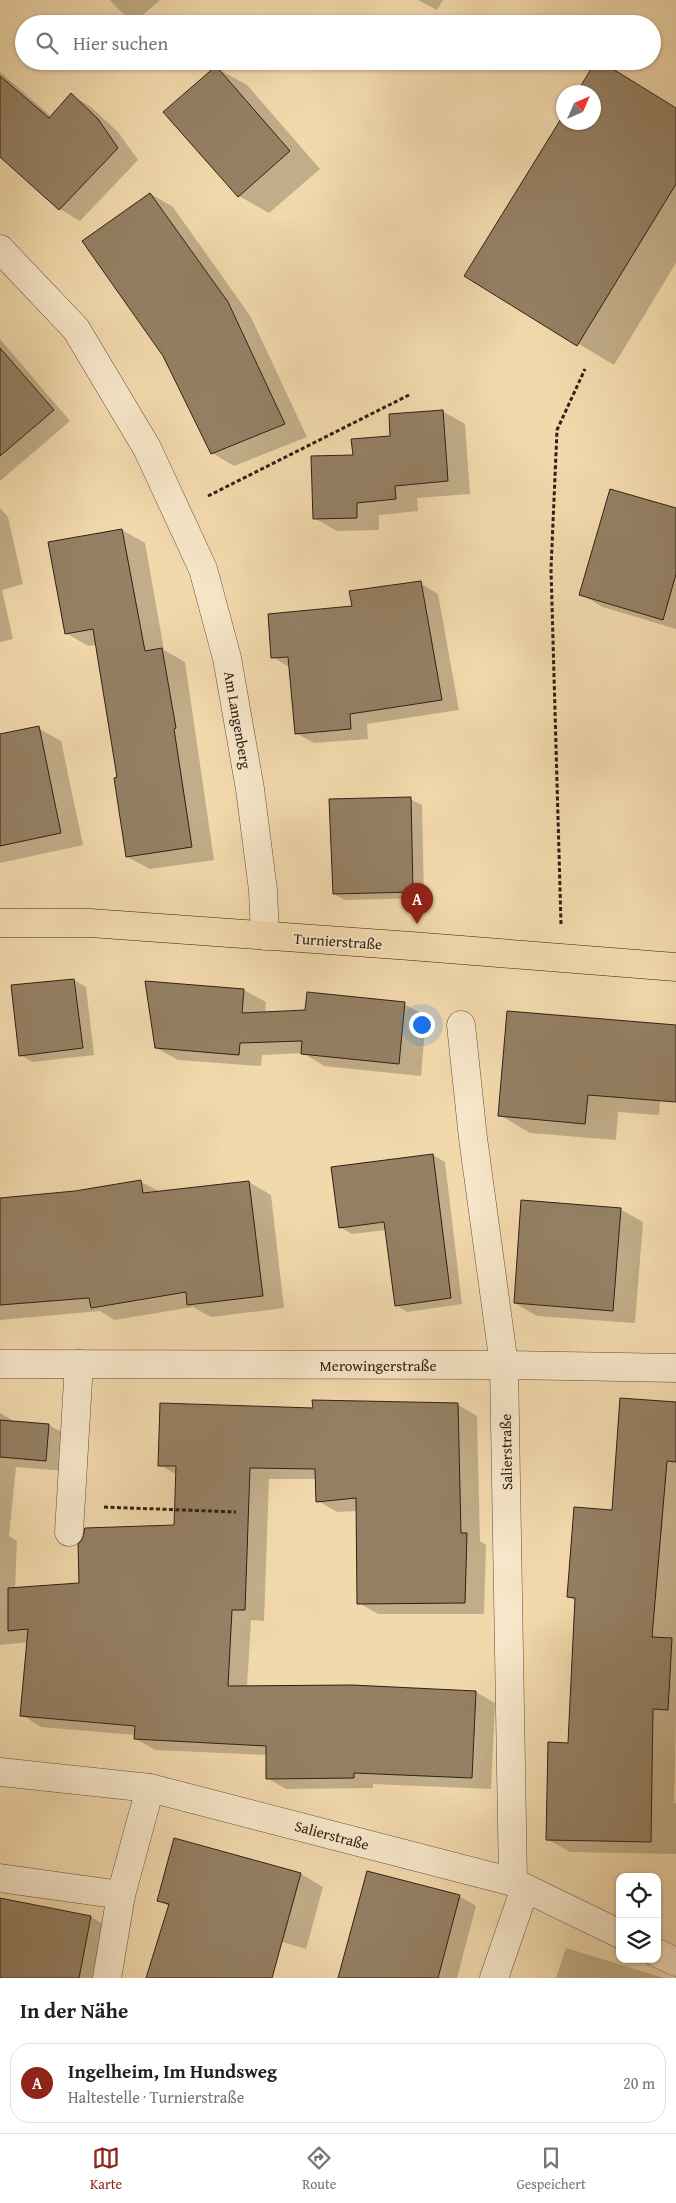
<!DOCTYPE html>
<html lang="de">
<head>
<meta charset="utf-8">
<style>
  body { margin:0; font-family:"Gentium Book Plus",serif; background:#f6f6f6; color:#202124 }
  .controls { position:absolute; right:15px; bottom:15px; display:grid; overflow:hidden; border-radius:10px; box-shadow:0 1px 4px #0004 }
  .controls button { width:45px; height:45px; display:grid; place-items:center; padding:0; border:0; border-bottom:1px solid #e0e0e0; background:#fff; color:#202124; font:25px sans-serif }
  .compass { position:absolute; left:556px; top:85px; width:45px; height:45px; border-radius:50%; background:#fff; box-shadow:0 1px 4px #0004; rotate:45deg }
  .you { position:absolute; left:421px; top:1024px; width:18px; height:18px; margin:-12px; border:4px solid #fff; border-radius:50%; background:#1a73e8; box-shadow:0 0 0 8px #1a73e833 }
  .badge { display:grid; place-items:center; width:32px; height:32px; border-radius:50%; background:#8f2418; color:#fff; font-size:16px; font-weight:700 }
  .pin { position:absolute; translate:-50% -41px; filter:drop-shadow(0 1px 2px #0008) }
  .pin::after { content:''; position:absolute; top:26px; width:18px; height:15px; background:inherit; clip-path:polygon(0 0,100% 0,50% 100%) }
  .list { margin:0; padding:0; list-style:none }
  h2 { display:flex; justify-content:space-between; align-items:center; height:65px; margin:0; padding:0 20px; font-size:21px }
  h2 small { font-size:16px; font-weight:400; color:#757577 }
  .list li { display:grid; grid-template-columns:32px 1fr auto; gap:15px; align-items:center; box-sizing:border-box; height:80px; margin:0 10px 10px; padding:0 10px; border:1px solid #e0e0e0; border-radius:20px }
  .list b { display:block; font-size:19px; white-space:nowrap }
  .list p { margin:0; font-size:16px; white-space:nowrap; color:#757577 }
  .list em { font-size:16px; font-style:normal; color:#757577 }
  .icon { flex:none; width:28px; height:28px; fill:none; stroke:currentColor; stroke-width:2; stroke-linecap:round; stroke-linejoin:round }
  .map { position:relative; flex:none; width:676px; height:1978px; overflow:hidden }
  .search { position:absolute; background:#fff; box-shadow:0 1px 4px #0004; left:15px; right:15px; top:15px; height:55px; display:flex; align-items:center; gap:12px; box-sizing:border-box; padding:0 18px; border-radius:28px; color:#757577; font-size:19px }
  .sheet { height:155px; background:#fff }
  nav { display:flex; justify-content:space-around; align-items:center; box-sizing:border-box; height:70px; border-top:1px solid #e0e0e0; background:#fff; font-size:14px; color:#757577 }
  nav a { display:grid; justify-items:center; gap:2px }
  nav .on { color:#8f2418 }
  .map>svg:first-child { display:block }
  .shadow { fill:#0003 }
  .building { fill:#958064; stroke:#302015 }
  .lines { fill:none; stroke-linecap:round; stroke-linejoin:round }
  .minor-casing { stroke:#604e3b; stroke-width:29 }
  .major-casing { stroke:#302015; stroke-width:29 }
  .path { stroke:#302015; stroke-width:3; stroke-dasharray:4 2.5; stroke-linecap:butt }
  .minor { stroke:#f7e6c9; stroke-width:28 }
  .major { stroke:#f2d9ac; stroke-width:28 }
  .labels { text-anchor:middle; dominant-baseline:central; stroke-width:4; stroke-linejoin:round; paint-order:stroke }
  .street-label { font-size:15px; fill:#302015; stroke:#f7e6c9 }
</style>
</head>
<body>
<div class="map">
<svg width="676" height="1978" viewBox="0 0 676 1978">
  <rect width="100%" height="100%" fill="#f2d9ac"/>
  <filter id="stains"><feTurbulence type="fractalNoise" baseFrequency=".004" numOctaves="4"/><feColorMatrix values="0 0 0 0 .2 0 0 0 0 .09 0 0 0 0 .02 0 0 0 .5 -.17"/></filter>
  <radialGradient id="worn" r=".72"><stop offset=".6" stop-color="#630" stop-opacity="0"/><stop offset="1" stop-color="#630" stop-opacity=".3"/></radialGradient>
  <g class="shadow">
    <path d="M110,0h50l-24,21 -15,-9z"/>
    <path d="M418,0h25l-6,10z"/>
    <path d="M598,61l78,47v155l-62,102 -148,-89 98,-154h30v-30h-16z"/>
    <path d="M216,68l31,17 73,84 -51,44 -30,-17z"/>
    <path d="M0,72l52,45 19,-22 20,12 27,25 20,28 -58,61 -20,-12 -60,-54z"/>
    <path d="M151,194l22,13 78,110 56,120 -73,29 -22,-13z"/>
    <path d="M0,339l70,82 -70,60z"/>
    <path d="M442,411l23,13 5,70 -53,4 1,13 -39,4v15l-42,1 -23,-13 40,-62z"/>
    <path d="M0,508l8,9 15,67 -21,6 11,49 -13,3z"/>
    <path d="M676,510v119l-73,-22 -23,-13z"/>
    <path d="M122,530l23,13 19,107 21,12 29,198 -64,9 -23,-12 -8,-79 -23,-133 -8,1 -22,-13z"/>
    <path d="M421,584l17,10 21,116 -92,14 1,15 -54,4 -18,-10 -6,-65 -17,-11 80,-49z"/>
    <path d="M38,728l23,13 22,104 -83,18v-127z"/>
    <path d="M410,799l12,6 2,93 -79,2 -11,-6z"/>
    <path d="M74,980l12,7 8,68 -62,7 -12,-7z"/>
    <path d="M244,990l22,12 -1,11 139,-9 22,12 -5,60 -97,-10 -21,-13 -41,2 -1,11 -83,-6 -22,-12z"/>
    <path d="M664,1041l-5,74 -41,-3 -2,28 -86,-7 -30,-18z"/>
    <path d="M433,1155l12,7 17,142 -55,8 -11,-7 -10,-75 -34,4 -12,-7z"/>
    <path d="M140,1181l20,11 89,-10 22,13 13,113 -73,9 -18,-10 -79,13 -14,-9 -100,9v-121l75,-7z"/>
    <path d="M620,1209l23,13 -8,101 -98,-7 -22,-13z"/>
    <path d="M676,1404v317l-2,82h2v51l-106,-2 -23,-13 23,-95 6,-143 -8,-5 45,-84z"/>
    <path d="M458,1405l19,11 3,125 6,4 -2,69h-106l-19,-11 -2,-92 -20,1 -19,-11 -1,-22h-48l-5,142 -13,-1 -4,67 229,5 19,11 -4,86 -118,-5v4l-87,1 -19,-11v-23l-112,-5 -19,-11v-4l-95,-8 -19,-12 6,-73 -28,3v-232l17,10 32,2 19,11 -3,35 -49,-4 -7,69 8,5 -2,48 65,-5 96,-58 1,-51 -17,-10 154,-56z"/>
    <path d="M175,1839l126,35 22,13 -17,62 -30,-9 -12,38h-116l22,-71 -12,-7z"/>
    <path d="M459,1896l17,10 -19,72h-117z"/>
    <path d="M0,1898l91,19 21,12 -9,49h-103z"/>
    <path d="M566,1948l98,30h-108z"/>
  </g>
  <g class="building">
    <path d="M596,61h4l76,47v76l-99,162 -113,-70 100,-162v8h30v-30h-17z"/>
    <path d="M216,66l74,85 -52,46 -75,-85z"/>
    <path d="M0,76l49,42 22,-25 27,26 20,29 -59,62 -59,-53z"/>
    <path d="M150,193l78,109 57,122 -74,30 -48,-98 -81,-115z"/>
    <path d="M0,348l54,62 -54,46z"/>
    <path d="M443,410l5,71 -53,5 1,13 -39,4v15l-44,1 -2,-63 42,-1 -2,-16 39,-3 -1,-22z"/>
    <path d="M610,489l66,19v66l-13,46 -84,-25z"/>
    <path d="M122,529l23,122 17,-3 14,80 -2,1 18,118 -66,10 -12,-79 3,-1 -24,-148 -28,5 -17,-92z"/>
    <path d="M421,581l21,119 -92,14 1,15 -56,5 -7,-77 -17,1 -3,-44 84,-8 -3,-15z"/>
    <path d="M39,726l22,107 -61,13v-112z"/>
    <path d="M411,797l2,95 -80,2 -4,-95z"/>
    <path d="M74,979l9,69 -64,8 -8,-71z"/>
    <path d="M145,981l99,8 -2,24 63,-3 2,-18 98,10 -6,62 -98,-10 1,-13 -62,2 -1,12 -84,-7z"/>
    <path d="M507,1011l169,14v77l-88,-7 -3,29 -87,-8z"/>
    <path d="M433,1154l18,144 -56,8 -11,-84 -45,6 -8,-61z"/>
    <path d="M141,1180l2,13 106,-12 14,115 -76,9 -1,-13 -95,16 -2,-10 -89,7v-107l75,-7z"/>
    <path d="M521,1200l100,8 -8,103 -99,-8z"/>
    <path d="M620,1398l56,4v60l-9,-1 -15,176 20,1 -4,72 -15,-1 -2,133 -105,-2 2,-98 20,1 7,-145 -8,-1 7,-90 38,3z"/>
    <path d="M312,1400l146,3 3,130h6l-2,70 -108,1 -1,-106 -40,4 -1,-33 -65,-1 -5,142h-13l-4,76 124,-1 124,6 -4,87 -118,-5v5l-88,1v-33l-132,-7 1,-13 -115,-10 8,-87 -20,2v-43l71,-5 -1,-39 4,-4 3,-12 89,-3 2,-59h-18l2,-63 153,5z"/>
    <path d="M0,1420l49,4 -3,37 -46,-4z"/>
    <path d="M174,1838l127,35 -29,105h-126l23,-74 -12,-3z"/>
    <path d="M367,1871l93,24 -22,83h-100z"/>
    <path d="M0,1898l91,18 -12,62h-79z"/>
  </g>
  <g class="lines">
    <defs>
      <g id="minor">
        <path d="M0,249l76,80 71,119 56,121 24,89 23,131 13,101 2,46"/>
        <path d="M461,1025l12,113 31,227 9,517"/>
        <path d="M0,1364l504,1 172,3"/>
        <path d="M69,1532l10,-168"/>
        <path d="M0,1772l150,16 363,94 107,52"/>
        <path d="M0,1878l121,17"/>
        <path d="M657,1953l19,9"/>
        <path d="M107,1978l14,-83 29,-107"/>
        <path d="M494,1978l31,-90"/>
      </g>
      <path id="major" d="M0,923h90l321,23 265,21"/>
    </defs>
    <use href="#minor" class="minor-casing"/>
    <use href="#major" class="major-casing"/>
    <g class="path">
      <path d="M208,496l201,-101"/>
      <path d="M561,924l-10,-355 6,-139 28,-61"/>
      <path d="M104,1507l132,5"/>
    </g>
    <use href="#minor" class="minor"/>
    <use href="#major" class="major"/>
  </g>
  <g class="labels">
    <g class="street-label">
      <text transform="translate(238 720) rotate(80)">Am Langenberg</text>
      <text transform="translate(338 941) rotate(4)">Turnierstraße</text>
      <text x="378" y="1365">Merowingerstraße</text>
      <text transform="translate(506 1452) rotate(-91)">Salierstraße</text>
      <text transform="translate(332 1835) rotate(15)">Salierstraße</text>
    </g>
  </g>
  <rect width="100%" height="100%" filter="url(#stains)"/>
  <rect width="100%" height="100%" fill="url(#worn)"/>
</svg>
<div class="controls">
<button><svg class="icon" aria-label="locate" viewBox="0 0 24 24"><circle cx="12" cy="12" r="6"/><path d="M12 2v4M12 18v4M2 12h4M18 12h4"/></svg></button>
<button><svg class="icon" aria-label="layers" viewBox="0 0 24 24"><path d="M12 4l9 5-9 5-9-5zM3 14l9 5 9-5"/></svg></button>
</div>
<svg class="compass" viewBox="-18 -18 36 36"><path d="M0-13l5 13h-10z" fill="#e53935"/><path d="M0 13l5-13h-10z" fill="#757577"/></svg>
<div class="you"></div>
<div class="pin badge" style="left:417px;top:924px">A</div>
<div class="search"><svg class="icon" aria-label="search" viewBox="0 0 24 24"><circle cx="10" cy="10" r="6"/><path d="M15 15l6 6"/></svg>Hier suchen</div>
</div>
<section class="sheet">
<h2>In der Nähe<small></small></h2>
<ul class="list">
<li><span class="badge">A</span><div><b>Ingelheim, Im Hundsweg</b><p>Haltestelle · Turnierstraße</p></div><em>20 m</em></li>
</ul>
</section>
<nav>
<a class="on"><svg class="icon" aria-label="map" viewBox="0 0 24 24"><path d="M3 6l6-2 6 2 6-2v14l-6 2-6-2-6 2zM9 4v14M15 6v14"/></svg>Karte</a>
<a><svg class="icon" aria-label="directions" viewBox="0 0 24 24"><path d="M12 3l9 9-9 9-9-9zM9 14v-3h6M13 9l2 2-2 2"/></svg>Route</a>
<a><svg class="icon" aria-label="saved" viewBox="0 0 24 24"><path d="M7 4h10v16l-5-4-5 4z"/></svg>Gespeichert</a>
</nav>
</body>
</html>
